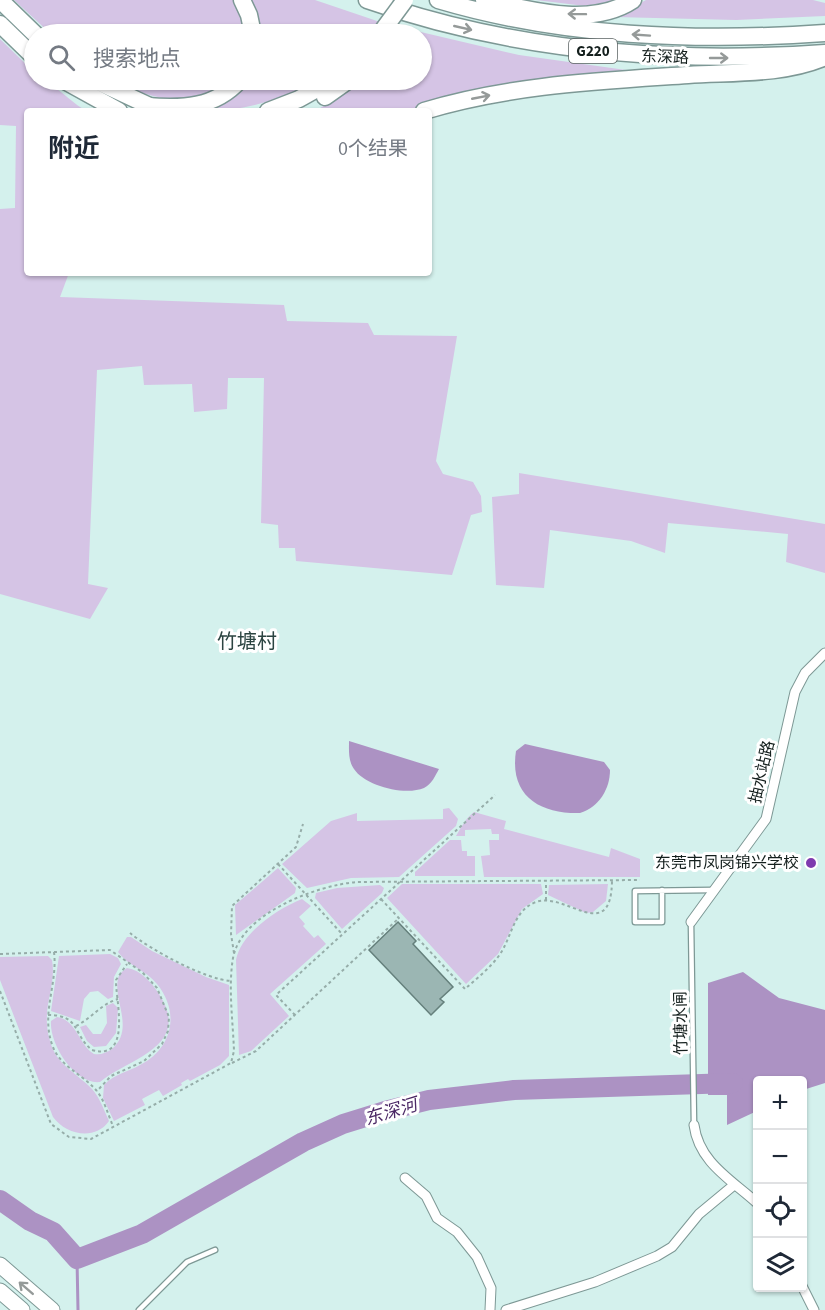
<!DOCTYPE html>
<html lang="zh">
<head>
<meta charset="utf-8">
<style>
  body { margin:0; font-family:"Source Sans 3","Noto Sans SC",sans-serif; background:#f2f2f3; color:#1f2937 }
  .controls { position:absolute; right:18px; bottom:18px; display:grid; overflow:hidden; border-radius:6px; box-shadow:0 2px 4px #0004 }
  .controls button { width:54px; height:54px; display:grid; place-items:center; padding:0; border:0; border-bottom:2px solid #e0e1e3; background:#fff; color:#1f2937; font:30px sans-serif }
  .list { margin:0; padding:0; list-style:none }
  h2 { display:flex; justify-content:space-between; align-items:center; height:78px; margin:0; padding:0 24px; font-size:26px }
  h2 small { font-size:20px; font-weight:400; color:#747a83 }
  .icon { flex:none; width:33px; height:33px; fill:none; stroke:currentColor; stroke-width:2; stroke-linecap:round; stroke-linejoin:round }
  .map { position:relative; flex:none; width:825px; height:1310px; overflow:hidden }
  .search { position:absolute; background:#fff; box-shadow:0 2px 4px #0004; left:24px; top:24px; width:408px; height:66px; display:flex; align-items:center; gap:15px; box-sizing:border-box; padding:0 21px; border-radius:33px; color:#747a83; font-size:22px }
  .panel { position:absolute; background:#fff; box-shadow:0 2px 4px #0004; left:24px; top:108px; width:408px; height:168px; border-radius:6px }
  .map>svg:first-child { display:block }
  .green { fill:#d5c4e5 }
  .water { fill:#ac92c3 }
  .lines { fill:none; stroke-linecap:round; stroke-linejoin:round }
  .stream { stroke:#ac92c3; stroke-width:3 }
  .river { stroke:#ac92c3; stroke-width:20 }
  .building { fill:#9bb6b3; stroke:#65807c; stroke-width:1.5 }
  .lane-casing { stroke:#7d9895; stroke-width:7 }
  .street-casing { stroke:#7d9895; stroke-width:11 }
  .primary-casing { stroke:#7d9895; stroke-width:17 }
  .highway-casing { stroke:#7d9895; stroke-width:19 }
  .path { stroke:#96ada9; stroke-width:2; stroke-dasharray:3 3; stroke-linecap:butt }
  .lane { stroke:#fff; stroke-width:4.5 }
  .street { stroke:#fff; stroke-width:9 }
  .primary { stroke:#fff; stroke-width:15 }
  .highway { stroke:#fff; stroke-width:16 }
  .highway-bridge-casing { stroke:#7d9895; stroke-width:19; stroke-linecap:butt }
  .highway-bridge { stroke:#fff; stroke-width:16 }
  .oneway { stroke:#959a99 }
  .poi-dot { fill:#7f3baf; stroke:#fff; stroke-width:2 }
  .labels { text-anchor:middle; dominant-baseline:central; stroke-width:6; stroke-linejoin:round; paint-order:stroke }
  .shield { fill:#fff; stroke:#5a6261; stroke-width:1.5 }
  .shield-label { font-size:15px; font-weight:bold; fill:#141f1d }
  .street-label { font-size:16px; fill:#141f1d; stroke:#fff }
  .poi-label { font-size:16px; fill:#141f1d; stroke:#fff; text-anchor:end }
  .water-label { font-size:18px; font-style:italic; fill:#4b2865; stroke:#fff }
  .quarter-label { font-size:20px; fill:#2b4441; stroke:#fff }
</style>
</head>
<body>
<div class="map">
<svg width="825" height="1310" viewBox="0 0 825 1310">
  <rect width="100%" height="100%" fill="#d4f1ed"/>
  <g class="green">
    <path d="M14,0h220l13,34h-196z"/>
    <path d="M251,0h64l65,22 -10,12h-109z"/>
    <path d="M536,0h82l-33,6z"/>
    <path d="M646,0h167l12,3v13l-89,4 -121,-3z"/>
    <path d="M408,29l111,26 114,16 -202,33 -22,7h-93l45,-31h61v-46h-18z"/>
    <path d="M0,39l34,33v8c20,0 36,23 53,31h-60v162h42l-9,24 224,8 3,16 81,2 6,12 83,1 -21,125 7,13 30,8 8,14 1,16 -11,3 -19,60 -156,-14 -1,-13h-16l-1,-23 -17,-2 3,-145h-36l-1,31 -33,3 -2,-28 -48,1 -2,-19 -45,4 -9,214 20,4 -18,31 -90,-25v-385l15,-1 1,-82 -16,-1z"/>
    <path d="M109,80h121c-36,34 -82,17 -121,0z"/>
    <path d="M249,80h69c-37,20 -73,31 -115,31l24,-9z"/>
    <path d="M519,473l306,51v49l-39,-11 2,-28 -120,-11 -3,30 -34,-12 -81,-11 -6,58 -48,-3 -4,-88 27,-3z"/>
    <path d="M449,808l9,11 -2,7 -57,51 -48,1 -44,10 -25,-24 49,-43 26,-8v8l86,-2v-10z"/>
    <path d="M474,812l32,9 -2,8 105,28 2,-9 29,11v18h-156l-3,-21 9,-1 -1,-15h10v-6h-7l-1,-5 -26,1v6h-9c5,-8 9,-17 18,-24z"/>
    <path d="M450,840h11l1,11h5v5h8v20h-60v-4z"/>
    <path d="M278,868l18,20 -1,5 -59,42 -1,-30z"/>
    <path d="M402,884h139l2,10 -21,15 -24,45 -32,30 -79,-86z"/>
    <path d="M608,884l-2,17 -13,11 -7,1 -38,-18 1,-10z"/>
    <path d="M380,885l4,3 -2,5 -40,36 -27,-31 1,-5 21,-5z"/>
    <path d="M302,899l9,7 -12,11 6,7 -2,2 11,12 4,-3 8,9 -56,50 19,22 -38,35 -12,4 -3,-95c5,-27 41,-51 66,-61z"/>
    <path d="M127,937h4l21,14 54,26 23,8v71l-9,9 -30,16 -2,-2 -7,4 1,2 -19,11 -4,-6 -17,9 3,6 -31,16 -11,-23 1,-13c10,-11 24,-13 36,-20 33,-17 40,-53 17,-81 -11,-14 -29,-18 -39,-32z"/>
    <path d="M110,954l8,4 3,6 -7,13 -1,20 -5,2 -10,-8 -8,1 -6,7 -4,22 -29,-10 8,-55z"/>
    <path d="M48,956l4,4c5,28 -12,47 -2,81 6,24 27,32 42,48 8,9 12,21 17,32 -14,20 -43,14 -56,-4l-53,-137v-23z"/>
    <path d="M127,968c14,2 25,15 32,26 34,53 -30,64 -59,88 -25,3 -51,-38 -49,-61l6,-4c20,3 21,27 37,37 7,1 12,-1 18,-5 23,-20 1,-49 6,-70 1,-6 5,-8 9,-11z"/>
    <path d="M113,1003l5,5 -2,25 -10,13 -12,1 -7,-6 -7,-14 6,-2 7,9h8l6,-11 -1,-17z"/>
  </g>
  <g class="water">
    <path d="M349,741l90,28c-4,7 -7,15 -15,19 -19,8 -59,-2 -70,-19 -6,-8 -5,-19 -5,-28z"/>
    <path d="M525,744l79,18 6,8c0,19 -11,37 -30,43 -40,1 -71,-17 -64,-62z"/>
    <path d="M743,972l36,26 46,12v73l-22,7 -1,-10h-44l-1,31 -30,14v-30h-19v-112z"/>
  </g>
  <g class="lines">
    <path class="stream" d="M77,1259l1,51"/>
    <path class="river" d="M0,1200l30,21 23,11 24,27 65,-25 161,-92 40,-18 42,-13 44,-11 85,-10 219,-7"/>
  </g>
  <path class="building" d="M398,922l18,19 -3,3 40,43 -13,12 4,3 -13,13 -62,-65z"/>
  <g class="lines">
    <defs>
      <g id="lane">
        <path d="M662,890v32h-27v-31l77,-1"/>
        <path d="M691,922l3,203"/>
        <path d="M139,1310l48,-48 28,-12"/>
      </g>
      <g id="street">
        <path d="M691,922l75,-103 29,-127 10,-19 20,-20"/>
        <path d="M694,1125c5,38 38,55 64,79"/>
        <path d="M405,1178l21,18 11,22 20,14 20,25 14,31 -1,22"/>
        <path d="M802,1286l12,24"/>
        <path d="M506,1310l89,-28 62,-26 15,-9 27,-33 35,-29"/>
      </g>
      <g id="primary">
        <path d="M0,1265l52,45"/>
        <path d="M0,1291l22,19"/>
      </g>
      <g id="highway">
        <path d="M0,0l35,34"/>
        <path d="M242,0l7,15 4,19"/>
        <path d="M367,0c148,52 302,64 458,53"/>
        <path d="M438,0c125,37 257,42 387,33"/>
        <path d="M484,0c46,10 107,28 149,0"/>
        <path d="M0,24l34,33"/>
        <path d="M63,80l56,31"/>
        <path d="M94,80l62,29"/>
        <path d="M325,97l24,-17"/>
        <path d="M147,106c35,3 68,2 93,-26"/>
        <path d="M268,111l31,-12 34,-19"/>
        <path d="M424,111c85,-26 176,-30 264,-36 44,-3 94,0 135,-17"/>
      </g>
    </defs>
    <use href="#lane" class="lane-casing"/>
    <use href="#street" class="street-casing"/>
    <use href="#primary" class="primary-casing"/>
    <use href="#highway" class="highway-casing"/>
    <g class="path">
      <path d="M278,864l64,70"/>
      <path d="M381,899l84,90c11,-10 24,-20 33,-32 14,-18 14,-46 38,-55 29,-11 75,44 76,-21"/>
      <path d="M546,900v-18"/>
      <path d="M130,933c21,17 76,47 102,48"/>
      <path d="M54,952c4,33 -14,62 -1,95 8,20 29,27 42,42 9,9 13,26 18,37"/>
      <path d="M234,953l-3,-19 1,-28 64,-59 7,-23"/>
      <path d="M0,954l110,-4 32,22 15,16 12,29 -1,14 -6,13 -18,17 -33,15 -14,15"/>
      <path d="M0,991l51,133 18,13 22,2 140,-76 3,-12c-1,-29 -6,-64 -1,-93 8,-45 85,-73 124,-76l283,-2"/>
      <path d="M48,1015c33,0 24,19 44,35 41,12 23,-53 24,-70l11,-16"/>
      <path d="M295,1015l-19,-20 219,-200"/>
      <path d="M76,1026c16,-8 25,-22 42,-27"/>
      <path d="M232,1063l24,-12 143,-133"/>
    </g>
    <use href="#lane" class="lane"/>
    <use href="#street" class="street"/>
    <use href="#primary" class="primary"/>
    <use href="#highway" class="highway"/>
    <defs>
      <path id="highway-bridge" d="M380,34l25,-34"/>
    </defs>
    <use href="#highway-bridge" class="highway-bridge-casing"/>
    <use href="#highway-bridge" class="highway-bridge"/>
  </g>
  <defs><path id="oneway-shaft" d="M-6 0H5M1.5-3L5.5 0L1.5 3" fill="none" stroke-width="1.6" stroke-linecap="round" stroke-linejoin="round" transform="scale(1.5)"/></defs>
  <g class="oneway">
    <use href="#oneway-shaft" transform="translate(577 14) rotate(-179)"/>
    <use href="#oneway-shaft" transform="translate(463 28) rotate(13)"/>
    <use href="#oneway-shaft" transform="translate(641 35) rotate(-176)"/>
    <use href="#oneway-shaft" transform="translate(719 58)"/>
    <use href="#oneway-shaft" transform="translate(481 97) rotate(-11)"/>
    <use href="#oneway-shaft" transform="translate(26 1288) rotate(-139)"/>
  </g>
  <circle class="poi-dot" cx="811" cy="863" r="6"/>
  <g class="labels">
    <rect class="shield" x="569" y="39" width="48" height="24" rx="4.5"/>
    <g class="shield-label">
      <text x="593" y="51">G220</text>
    </g>
    <g class="street-label">
      <text transform="translate(665 57) rotate(2)">东深路</text>
      <text transform="translate(762 772) rotate(-77)">抽水站路</text>
      <text transform="translate(681 1023) rotate(-91)">竹塘水闸</text>
    </g>
    <g class="poi-label">
      <text x="799" y="863">东莞市凤岗锦兴学校</text>
    </g>
    <g class="water-label">
      <text transform="translate(391 1112) rotate(-17)">东深河</text>
    </g>
    <g class="quarter-label">
      <text x="247" y="642">竹塘村</text>
    </g>
  </g>
</svg>
<div class="controls">
<button>+</button>
<button>−</button>
<button><svg class="icon" aria-label="locate" viewBox="0 0 24 24"><circle cx="12" cy="12" r="6"/><path d="M12 2v4M12 18v4M2 12h4M18 12h4"/></svg></button>
<button><svg class="icon" aria-label="layers" viewBox="0 0 24 24"><path d="M12 4l9 5-9 5-9-5zM3 14l9 5 9-5"/></svg></button>
</div>
<div class="search"><svg class="icon" aria-label="search" viewBox="0 0 24 24"><circle cx="10" cy="10" r="6"/><path d="M15 15l6 6"/></svg>搜索地点</div>
<section class="panel">
<h2>附近<small>0个结果</small></h2>
<ul class="list">
</ul>
</section>
</div>
</body>
</html>
